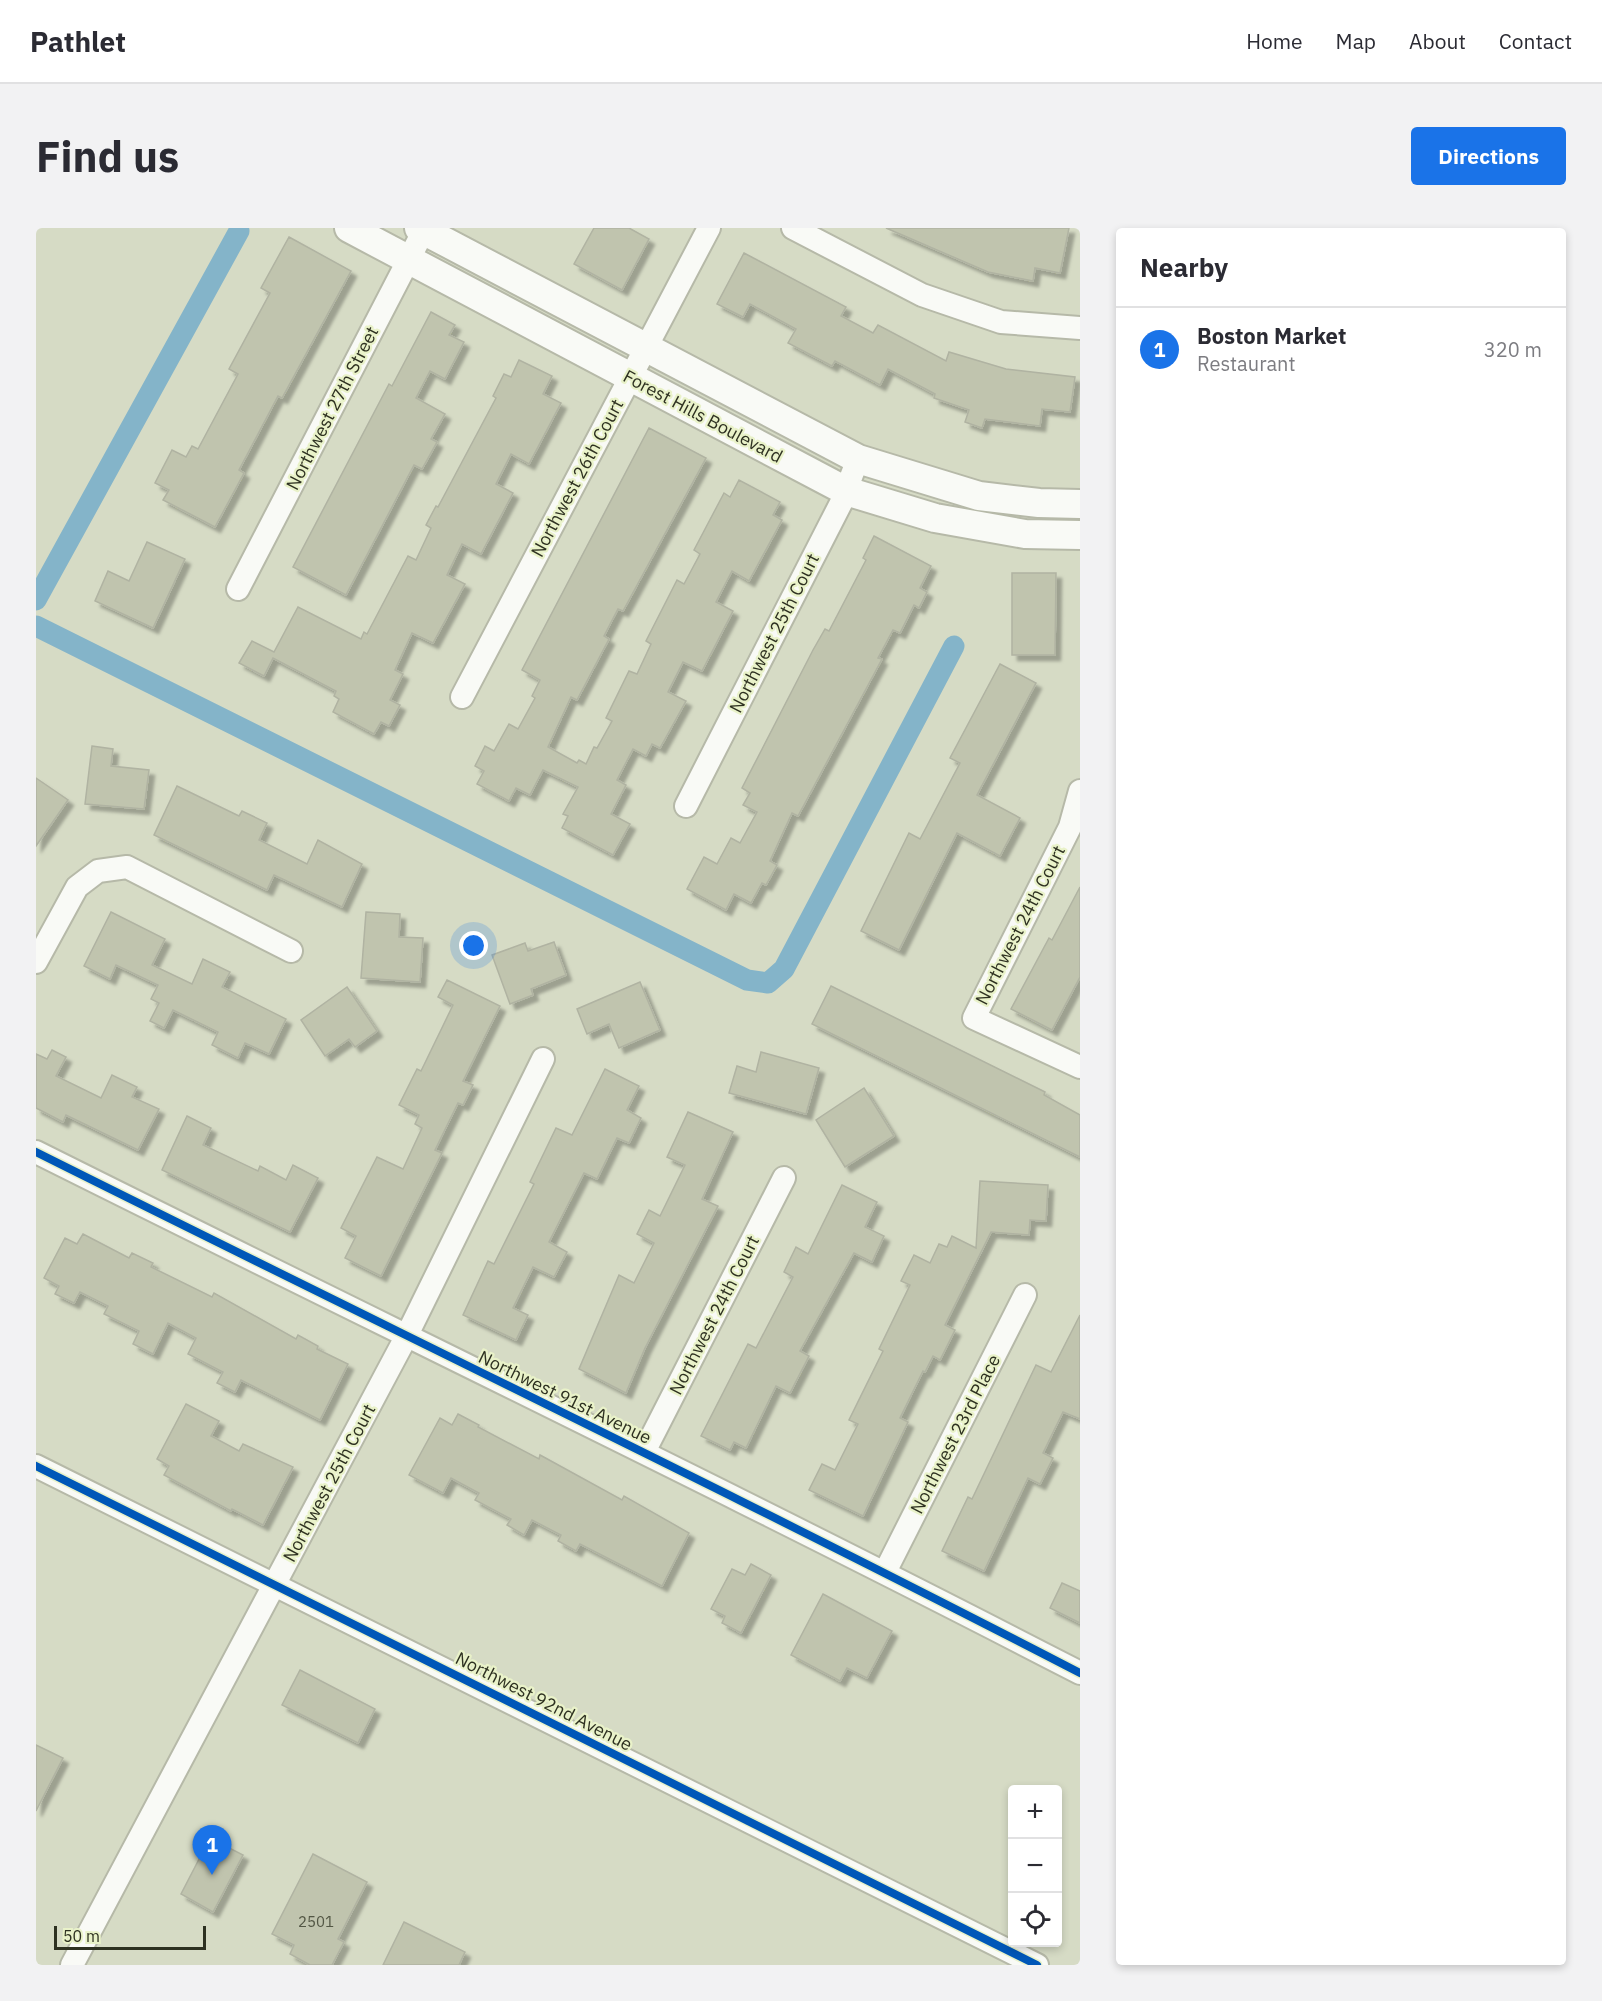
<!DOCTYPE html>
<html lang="en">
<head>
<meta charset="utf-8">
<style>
  body { margin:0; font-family:"IBM Plex Sans",sans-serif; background:#f2f2f3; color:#2b2b33 }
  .controls { position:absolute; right:18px; bottom:18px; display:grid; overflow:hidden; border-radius:6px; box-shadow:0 3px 9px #0003 }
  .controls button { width:54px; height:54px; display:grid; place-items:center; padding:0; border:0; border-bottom:2px solid #e1e1e2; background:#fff; color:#2b2b33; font:30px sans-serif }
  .scale { position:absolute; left:18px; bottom:15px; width:152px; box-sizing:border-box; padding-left:6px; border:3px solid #2e3121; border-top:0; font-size:16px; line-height:21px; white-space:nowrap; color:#2e3121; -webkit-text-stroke:4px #e9f2c9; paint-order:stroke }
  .you { position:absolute; left:438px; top:718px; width:21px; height:21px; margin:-15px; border:4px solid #fff; border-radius:50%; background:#1a73e8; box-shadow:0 0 0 9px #1a73e833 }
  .badge { display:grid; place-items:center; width:39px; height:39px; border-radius:50%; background:#1a73e8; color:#fff; font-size:20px; font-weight:700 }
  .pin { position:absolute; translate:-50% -50px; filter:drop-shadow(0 2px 3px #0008) }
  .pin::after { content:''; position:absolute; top:32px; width:21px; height:18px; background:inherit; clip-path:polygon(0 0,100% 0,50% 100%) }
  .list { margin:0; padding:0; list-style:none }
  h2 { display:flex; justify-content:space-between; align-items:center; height:78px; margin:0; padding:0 24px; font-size:26px }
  h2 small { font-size:20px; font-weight:400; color:#7c7c81 }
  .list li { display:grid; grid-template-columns:39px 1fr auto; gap:18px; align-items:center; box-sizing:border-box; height:84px; padding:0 24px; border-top:2px solid #e1e1e2 }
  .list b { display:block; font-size:22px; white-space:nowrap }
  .list p { margin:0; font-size:20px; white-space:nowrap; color:#7c7c81 }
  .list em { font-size:20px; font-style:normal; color:#7c7c81 }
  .icon { flex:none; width:33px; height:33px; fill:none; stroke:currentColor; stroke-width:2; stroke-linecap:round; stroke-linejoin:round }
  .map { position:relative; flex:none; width:1044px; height:1737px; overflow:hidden; border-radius:6px }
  header { display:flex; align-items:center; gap:36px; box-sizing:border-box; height:84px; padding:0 30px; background:#fff; border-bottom:2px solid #e1e1e2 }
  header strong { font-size:28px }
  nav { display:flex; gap:33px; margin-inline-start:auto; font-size:21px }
  .intro { display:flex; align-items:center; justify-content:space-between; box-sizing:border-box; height:144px; padding:0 36px }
  h1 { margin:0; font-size:42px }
  .button { padding:15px 27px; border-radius:6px; background:#1a73e8; color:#fff; font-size:21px; font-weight:700 }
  main { display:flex; gap:36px; padding:0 36px }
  aside { flex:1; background:#fff; border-radius:6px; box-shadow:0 3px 9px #0003 }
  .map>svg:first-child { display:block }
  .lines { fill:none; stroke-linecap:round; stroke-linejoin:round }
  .canal { stroke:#84b4c9; stroke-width:21 }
  .building { fill:#c0c4ae; stroke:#b0b3a2; stroke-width:1.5; filter:url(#shadow) }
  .minor-casing { stroke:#b6b9a8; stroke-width:26 }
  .tertiary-casing { stroke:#b6b9a8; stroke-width:32 }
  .minor { stroke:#f9faf6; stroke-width:22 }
  .tertiary { stroke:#f9faf6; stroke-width:28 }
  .cycleway-casing { stroke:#e9f2c9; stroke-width:11 }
  .cycleway { stroke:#0057b8; stroke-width:8 }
  .labels { text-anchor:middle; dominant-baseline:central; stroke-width:4.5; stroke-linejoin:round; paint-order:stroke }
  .number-label { font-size:15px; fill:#525644 }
  .street-label { font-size:18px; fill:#2e3121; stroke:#e9f2c9 }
</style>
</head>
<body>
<header>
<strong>Pathlet</strong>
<nav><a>Home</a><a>Map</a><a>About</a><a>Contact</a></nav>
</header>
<div class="intro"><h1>Find us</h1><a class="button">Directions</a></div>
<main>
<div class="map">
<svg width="1044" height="1737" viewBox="0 0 1044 1737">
  <defs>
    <filter id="shadow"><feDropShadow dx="5.5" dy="5.5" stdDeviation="1.5" flood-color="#0004"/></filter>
  </defs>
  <rect width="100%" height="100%" fill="#d6dbc5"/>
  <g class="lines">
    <g class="canal">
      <path d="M0,372l203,-369"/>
      <path d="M0,398l711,354 21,3 16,-14 170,-323"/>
    </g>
  </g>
  <g class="building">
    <path d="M558,0h35l20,11 -27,51 -48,-26z"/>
    <path d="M850,0h183l-9,45 -25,-5 -2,13 -45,-9z"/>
    <path d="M253,9l62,34 -69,127 -4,-2 -39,74 5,3 -29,54 -52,-27 6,-10 -14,-7 17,-33 14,7 6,-11 6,3 40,-75 -9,-5 41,-76 -9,-5z"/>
    <path d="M708,25l102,54 -5,9 32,17 5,-8 68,36 3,-9 57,17 69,8 -5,35 -28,-3 -2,17 -55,-7 -3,9 -17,-6 4,-12 -35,-12 1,-4 -47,-25 -8,16 -45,-24 -3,5 -44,-23 8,-14 -46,-25 -7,13 -26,-13z"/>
    <path d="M395,84l24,13 -6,10 15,7 -19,37 -15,-8 -14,27 29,16 -14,25 6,3 -15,27 -8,-4 -68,130 -53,-28 96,-183 3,2z"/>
    <path d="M483,132l33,16 -9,18 18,9 -32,61 -18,-10 -15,30 17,9 -32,61 -19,-10 -15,31 18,9 -32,59 -21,-10 -17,37 8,4 -13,26 10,5 -11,21 -8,-4 -7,12 -41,-22 6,-13 -5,-3 2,-5 -63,-33 -9,18 -25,-13 13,-22 22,11 24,-45 63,32 3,-7 3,2 41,-78 8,4 15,-32 -5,-3 10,-19 2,1 58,-109 -3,-2 11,-22 7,3z"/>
    <path d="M613,200l57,30 -83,153 -5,-2 -14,27 5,3 -32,61 -6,-3 -23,50 29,16 2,-3 7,4 8,-17 3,1 15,-27 -6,-3 23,-47 8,3 14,-30 -5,-3 31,-61 7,4 16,-30 -6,-4 30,-57 6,4 9,-17 41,22 -7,13 9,5 -33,61 -17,-10 -16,31 17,9 -31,60 -19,-9 -15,30 18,9 -26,47 -8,-4 -6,12 -13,-7 -16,31 9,5 -15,29 19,10 -17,31 -51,-27 6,-12 -5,-2 15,-27 -35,-17 -13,25 -14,-7 -7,13 -32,-17 7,-13 -9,-5 10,-20 9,5 15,-27 9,5 17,-31 -3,-2 8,-16 -18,-10z"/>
    <path d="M838,308l57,30 -11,22 7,4 -8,16 -5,-3 -14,28 -7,-3 -15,28 4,1 -84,157 -6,-3 -22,48 7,4 -11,20 -4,-2 -11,20 -17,-9 -8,16 -39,-21 17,-32 13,7 14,-26 9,5 17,-31 -14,-7 7,-12 -8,-5 71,-138 12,-21 4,2 37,-71 -3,-2z"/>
    <path d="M111,314l38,17 -32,69 -58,-27 13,-30 21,10z"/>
    <path d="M976,345h44l-1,82h-43z"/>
    <path d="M964,436l36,19 -59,112 43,23 -20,38 -43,-23 -58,117 -38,-19 48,-98 11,6 40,-76 -10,-5z"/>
    <path d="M56,518l21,3 -2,17 38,4 -5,39 -59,-5z"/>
    <path d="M0,550l32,22 -32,46z"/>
    <path d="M141,558l62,30 3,-5 25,12 -8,17 48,24 11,-24 44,24 -20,43 -68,-32 -7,15 -113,-55z"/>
    <path d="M1044,659v90l-28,53 -41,-21 38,-71 3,2z"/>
    <path d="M75,684l54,27 -13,26 40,19 11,-25 27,13 -8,15 64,32 -17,35 -24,-11 -7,15 -26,-13 6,-13 -45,-22 -9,18 -14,-7 9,-18 -8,-4 7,-14 -42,-20 -6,14 -26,-13z"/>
    <path d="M330,684l34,2 -1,23 24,1 -3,44 -59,-4z"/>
    <path d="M518,714l12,33 -35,14 2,6 -23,9 -18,-49 33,-12 3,8z"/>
    <path d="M411,752l53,26 -37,75 10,4 -10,20 -5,-2 -23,47 7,3 -61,123 -36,-18 11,-22 -15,-8 36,-71 26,12 19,-41 -7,-4 4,-9 -20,-10 18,-36 4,2 32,-66 -15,-8z"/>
    <path d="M604,754l20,48 -41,18 -10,-24 -22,10 -10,-25z"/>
    <path d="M795,758l214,106 -1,3 36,20v42l-268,-133z"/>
    <path d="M311,759l30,44 -22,16 -6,-8 -24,17 -24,-36z"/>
    <path d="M16,822l14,7 -10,19 45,22 11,-23 25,12 -5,10 27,12 -21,41 -72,-35 -3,7 -27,-14v-54l11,5z"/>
    <path d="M725,824l58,16 -13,46 -77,-21 8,-27 19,6z"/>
    <path d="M569,841l34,17 -12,24 14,8 -12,25 -12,-5 -20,41 -13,-6 -35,69 18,10 -13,25 -21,-10 -20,41 15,7 -12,25 -53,-25 25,-54 6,3 40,-80 -4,-2 26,-54 16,7z"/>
    <path d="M828,860l30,48 -49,31 -29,-47z"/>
    <path d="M652,884l45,20 -31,67 16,7 -73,142 -19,45 -47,-24 40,-94 15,8 20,-40 -17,-9 12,-24 11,6 25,-51 -18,-8z"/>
    <path d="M151,888l24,12 -8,17 55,26 2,-5 26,14 7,-15 25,13 -28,54 -128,-62z"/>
    <path d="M944,953l68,4 -2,36 -16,-1 -1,15 -38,-3 -46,93 10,5 -15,30 -7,-4 -8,16 -2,-1 -23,47 8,4 -45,94 -54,-26 13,-26 13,6 23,-46 -9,-4 34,-69 -4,-2 31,-64 -9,-4 13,-26 16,8 9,-19 8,3 5,-11 24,12z"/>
    <path d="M806,957l35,17 -12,25 19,9 -12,26 -18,-9 -54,98 9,5 -19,37 -14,-7 -30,62 -12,-6 -4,8 -29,-14 47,-92 8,4 37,-71 -9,-5 12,-25 12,7z"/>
    <path d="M47,1006l46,24 3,-5 21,10 -2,4 61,30 2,-4 82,46 2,-4 20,11 -1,3 31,15 -28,56 -79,-40 -6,12 -18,-9 6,-11 -35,-18 8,-16 -28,-15 -15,31 -20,-10 6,-13 -35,-17 4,-8 -28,-14 -6,11 -19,-9 4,-8 -15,-8 21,-40 12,6z"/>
    <path d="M1044,1087v104l-17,-7 -20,41 10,5 -13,26 -12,-6 -44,93 -42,-20 26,-54 4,2 64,-134 15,7z"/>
    <path d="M150,1176l33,17 -8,15 28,15 4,-7 50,23 -30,58 -31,-16 -1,2 -67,-36 5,-9 -12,-7z"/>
    <path d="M422,1186l21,11 -1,2 61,32 1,-4 82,45 2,-4 65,37 -27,53 -82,-42 -4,7 -18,-10 3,-6 -29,-15 -8,15 -17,-10 4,-6 -36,-19 4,-7 -28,-15 -8,15 -34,-18 31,-57 12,7z"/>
    <path d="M715,1336l20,11 -30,58 -19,-10 3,-7 -14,-7 21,-40 13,6z"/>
    <path d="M1026,1355l18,8v32l-30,-15z"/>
    <path d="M787,1366l69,37 -25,47 -20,-10 -7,13 -49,-26z"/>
    <path d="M264,1442l75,39 -17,34 -76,-38z"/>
    <path d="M0,1517l27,13 -27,53z"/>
    <path d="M174,1610l33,17 -30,57 -32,-18z"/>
    <path d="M277,1626l54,28 -29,57 6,3 -12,23h-22l-20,-11 4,-9 -22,-11z"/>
    <path d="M368,1694l61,30 -6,13h-76z"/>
  </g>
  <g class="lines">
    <defs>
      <g id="minor">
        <path d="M757,0l129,67 79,27 79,6"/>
        <path d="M202,361l187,-361"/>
        <path d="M426,469l247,-469"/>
        <path d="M1044,563l-10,36 -96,191 106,49"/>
        <path d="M650,578l155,-303 17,-44"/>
        <path d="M0,734l41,-75 21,-16 29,-4 164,84"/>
        <path d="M0,924c348,174 698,342 1044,521"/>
        <path d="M608,1224l140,-274"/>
        <path d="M0,1238l1001,499"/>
        <path d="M849,1344l140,-277"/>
        <path d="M36,1737l334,-628 137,-278"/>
      </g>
      <g id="tertiary">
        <path d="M313,0l497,263 89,27 90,16 55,1"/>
        <path d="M383,0l439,231 121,37 60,7 41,1"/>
      </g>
    </defs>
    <use href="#minor" class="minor-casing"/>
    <use href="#tertiary" class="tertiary-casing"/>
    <use href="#minor" class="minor"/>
    <use href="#tertiary" class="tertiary"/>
    <defs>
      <g id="cycleway">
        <path d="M0,924c348,174 698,342 1044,521"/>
        <path d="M0,1238l1001,499"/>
      </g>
    </defs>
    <use href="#cycleway" class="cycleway-casing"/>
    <use href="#cycleway" class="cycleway"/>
  </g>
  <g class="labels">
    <g class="number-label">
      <text x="280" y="1693">2501</text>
    </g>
    <g class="street-label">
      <text transform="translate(296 180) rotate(-63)">Northwest 27th Street</text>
      <text transform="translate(667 188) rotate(28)">Forest Hills Boulevard</text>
      <text transform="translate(541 250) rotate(-62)">Northwest 26th Court</text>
      <text transform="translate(738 405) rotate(-63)">Northwest 25th Court</text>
      <text transform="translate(984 697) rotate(-63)">Northwest 24th Court</text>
      <text transform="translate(678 1087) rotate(-63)">Northwest 24th Court</text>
      <text transform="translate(529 1169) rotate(26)">Northwest 91st Avenue</text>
      <text transform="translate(919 1206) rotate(-63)">Northwest 23rd Place</text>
      <text transform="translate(293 1255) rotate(-62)">Northwest 25th Court</text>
      <text transform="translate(508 1473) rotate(27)">Northwest 92nd Avenue</text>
    </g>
  </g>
</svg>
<div class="controls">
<button>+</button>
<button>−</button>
<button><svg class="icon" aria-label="locate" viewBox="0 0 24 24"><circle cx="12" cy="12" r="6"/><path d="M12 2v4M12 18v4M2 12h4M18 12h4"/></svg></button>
</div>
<div class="scale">50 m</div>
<div class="you"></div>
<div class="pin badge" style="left:176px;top:1647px">1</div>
</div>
<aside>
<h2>Nearby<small></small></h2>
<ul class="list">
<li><span class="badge">1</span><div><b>Boston Market</b><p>Restaurant</p></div><em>320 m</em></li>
</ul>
</aside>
</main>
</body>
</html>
